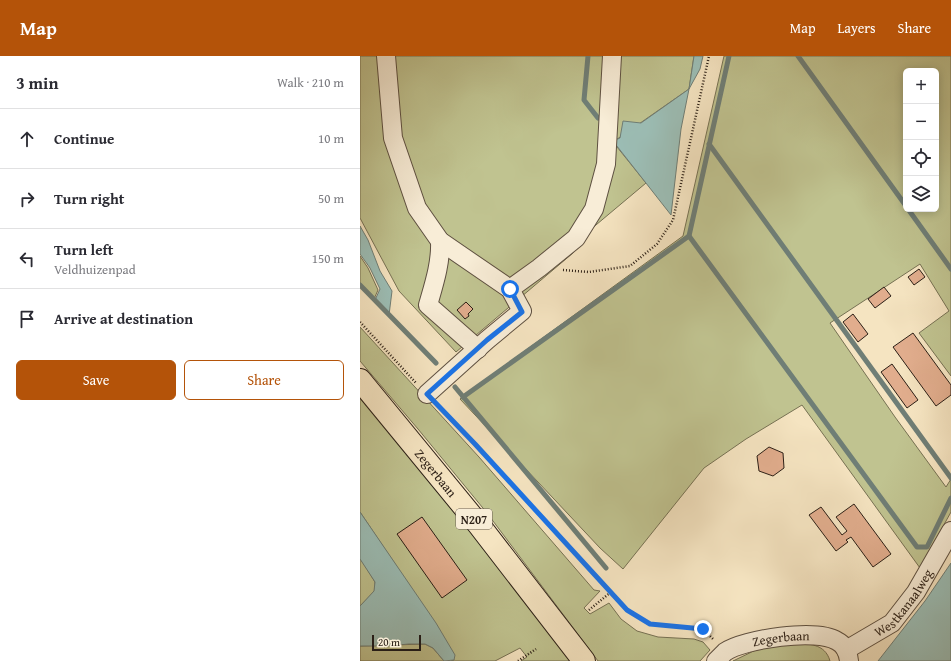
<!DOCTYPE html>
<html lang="en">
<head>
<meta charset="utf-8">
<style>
  body { margin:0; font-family:"Gentium Book Plus",serif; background:#f2f2f3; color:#2b2b33 }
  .controls { position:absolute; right:12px; top:12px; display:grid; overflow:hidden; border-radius:6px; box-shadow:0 2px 10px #0003 }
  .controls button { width:36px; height:36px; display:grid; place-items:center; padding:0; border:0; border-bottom:1px solid #e1e1e2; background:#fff; color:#2b2b33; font:20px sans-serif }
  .scale { position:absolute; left:12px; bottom:10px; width:49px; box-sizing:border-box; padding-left:4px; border:2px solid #2b1f16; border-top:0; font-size:11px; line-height:14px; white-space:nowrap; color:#2b1f16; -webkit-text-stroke:3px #f8edd7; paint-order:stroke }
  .stop { position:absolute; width:12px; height:12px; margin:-9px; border:3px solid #1a73e8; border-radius:50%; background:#fff }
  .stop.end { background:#1a73e8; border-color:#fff; box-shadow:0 1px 4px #0008 }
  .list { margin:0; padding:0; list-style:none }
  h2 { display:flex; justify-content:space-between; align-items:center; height:52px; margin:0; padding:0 16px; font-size:17px }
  h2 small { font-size:13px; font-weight:400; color:#7c7c81 }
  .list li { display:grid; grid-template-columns:26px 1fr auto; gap:12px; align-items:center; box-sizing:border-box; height:60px; padding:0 16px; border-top:1px solid #e1e1e2 }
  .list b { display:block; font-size:15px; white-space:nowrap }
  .list p { margin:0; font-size:13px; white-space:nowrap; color:#7c7c81 }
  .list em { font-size:13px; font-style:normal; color:#7c7c81 }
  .actions { display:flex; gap:8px; padding:12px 16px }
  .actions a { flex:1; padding:9px 0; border:1px solid #b45309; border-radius:6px; text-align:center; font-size:14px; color:#b45309 }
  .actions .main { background:#b45309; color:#fff }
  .icon { flex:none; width:22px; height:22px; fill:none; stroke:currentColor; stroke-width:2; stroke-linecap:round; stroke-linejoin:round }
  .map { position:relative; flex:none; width:591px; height:605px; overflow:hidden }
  header { display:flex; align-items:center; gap:24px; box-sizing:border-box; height:56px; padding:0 20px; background:#b45309; color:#fff }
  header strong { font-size:19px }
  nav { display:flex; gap:22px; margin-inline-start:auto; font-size:14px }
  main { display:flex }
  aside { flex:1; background:#fff }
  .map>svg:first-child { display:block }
  .green { fill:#c0c390; stroke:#767153; fill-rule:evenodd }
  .water { fill:#9cbeb6; stroke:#6f7e76 }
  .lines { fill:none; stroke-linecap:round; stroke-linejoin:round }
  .stream { stroke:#6f7e76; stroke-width:5 }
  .building { fill:#e1ad8d; stroke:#2b1f16 }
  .minor-casing { stroke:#5e5041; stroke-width:20 }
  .major-casing { stroke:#2b1f16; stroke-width:24 }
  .path { stroke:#2b1f16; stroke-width:2.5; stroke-dasharray:1 2; stroke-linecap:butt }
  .minor { stroke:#f8edd7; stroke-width:18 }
  .major { stroke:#f5e4c1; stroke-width:22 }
  .route { stroke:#1a73e8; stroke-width:5 }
  .labels { text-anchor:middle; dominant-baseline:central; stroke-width:3; stroke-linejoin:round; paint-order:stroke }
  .shield { fill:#f8edd7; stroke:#685d50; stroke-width:1 }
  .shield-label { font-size:12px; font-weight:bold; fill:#2b1f16 }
  .street-label { font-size:13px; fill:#2b1f16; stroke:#f8edd7 }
</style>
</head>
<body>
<header>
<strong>Map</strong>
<nav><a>Map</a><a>Layers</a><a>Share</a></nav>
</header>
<main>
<aside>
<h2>3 min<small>Walk · 210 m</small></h2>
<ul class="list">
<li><svg class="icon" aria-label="ahead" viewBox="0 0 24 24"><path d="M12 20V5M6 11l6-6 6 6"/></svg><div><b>Continue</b></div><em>10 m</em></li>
<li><svg class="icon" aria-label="right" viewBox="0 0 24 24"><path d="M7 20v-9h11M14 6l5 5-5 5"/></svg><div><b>Turn right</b></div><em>50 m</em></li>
<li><svg class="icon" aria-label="left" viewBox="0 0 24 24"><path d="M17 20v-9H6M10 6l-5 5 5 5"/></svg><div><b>Turn left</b><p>Veldhuizenpad</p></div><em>150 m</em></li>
<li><svg class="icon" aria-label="arrive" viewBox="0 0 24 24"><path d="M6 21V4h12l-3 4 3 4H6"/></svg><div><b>Arrive at destination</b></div></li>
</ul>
<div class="actions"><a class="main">Save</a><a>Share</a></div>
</aside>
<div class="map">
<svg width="591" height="605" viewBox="0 0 591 605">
  <rect width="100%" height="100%" fill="#f5e4c1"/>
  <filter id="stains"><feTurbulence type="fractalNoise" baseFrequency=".005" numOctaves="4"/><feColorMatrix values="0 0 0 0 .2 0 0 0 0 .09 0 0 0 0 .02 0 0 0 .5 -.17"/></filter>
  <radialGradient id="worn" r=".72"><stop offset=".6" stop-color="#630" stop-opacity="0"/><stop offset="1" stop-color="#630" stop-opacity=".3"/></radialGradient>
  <g class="green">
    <path d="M0,0h334l-5,33 -76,53 33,41 -62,52 -11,18 -117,99 -57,-61 -39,-73z"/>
    <path d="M364,0h227v320l-32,-43 30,-22 -29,-47 -90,59 65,94 51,70 5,-8v33l-31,56 -118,-163 -56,34 -42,29 -81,101 -23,-21 -140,-149 22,-17 201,-146zM546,15h30v138h-30z"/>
    <path d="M0,200l8,12 10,22 -4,9 -14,-15z"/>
    <path d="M0,271l119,130 115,133 6,1 -16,17 6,6 19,-11 12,16 16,12 21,6 36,2 9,3 7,8 -10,11h-102l-111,-148 -69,-84 -58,-68z"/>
    <path d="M0,337l39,47 172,221h-50l6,-4 -7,-9 -25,13h-44l3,-1 -59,-96 -35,-52z"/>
    <path d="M0,501l15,25v9l-15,15z"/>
    <path d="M433,587c15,1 32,0 37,18h-97l29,-14z"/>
    <path d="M65,588l8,4 11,13h-84v-15z"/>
  </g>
  <g class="water">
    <path d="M334,0h9l-3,13 -11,20 -8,40 -10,86 -58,-74 7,-3 3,-17 18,2 48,-34z"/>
    <path d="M0,170l8,14 12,31 12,20 -3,24 -14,-15 5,-11 -10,-21 -10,-14z"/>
    <path d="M0,456l76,111 19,32 -1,5 -10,1 -11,-13 -8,-4h-16l-22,2h-27v-40l14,-15 1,-9 -15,-23z"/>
    <path d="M591,507v98h-73l47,-60z"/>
  </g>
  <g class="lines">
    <g class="stream">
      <path d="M228,0l-4,44 14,18"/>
      <path d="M438,0l108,150"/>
      <path d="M349,88l242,334"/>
      <path d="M548,153l43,60"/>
      <path d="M329,180l40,-180"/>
      <path d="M0,229l76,78"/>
      <path d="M95,331l151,181"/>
      <path d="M103,341l226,-161 228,311h10l24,-49"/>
    </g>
  </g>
  <g class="building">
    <path d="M559,213l6,8 -11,8 -6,-8z"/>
    <path d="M524,231l7,9 -16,12 -7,-9z"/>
    <path d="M106,246l7,7 -5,5 1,2 -4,3 -8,-9z"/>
    <path d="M493,258l15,20 -10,8 -15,-20z"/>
    <path d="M553,277l38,52v10l-15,11 -43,-59z"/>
    <path d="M532,308l26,36 -11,8 -26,-36z"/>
    <path d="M409,391l14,6 1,15 -11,8 -14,-5 -2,-15z"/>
    <path d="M494,448l37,50 -18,13 -22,-30 -5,3 2,2 -12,9 -27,-36 12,-8 21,28 5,-4 -11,-14z"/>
    <path d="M62,461l45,63 -25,18 -45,-64z"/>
  </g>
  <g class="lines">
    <defs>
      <g id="minor">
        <path d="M26,0l7,82 24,70 23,33 70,48 12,22 -35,29 -60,54"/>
        <path d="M80,185c1,22 -6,43 -12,64l50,44"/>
        <path d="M150,233l29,-21 37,-30 18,-29 12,-45 6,-108"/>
        <path id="s1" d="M486,594l46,-27 24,-31 35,-61"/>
        <path id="s2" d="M356,605c3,-3 6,-6 9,-9 19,-13 92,-24 112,-11 8,4 11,11 12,20"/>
      </g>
      <g id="major">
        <path id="s3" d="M0,324l119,145 105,136"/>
      </g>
    </defs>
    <use href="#minor" class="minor-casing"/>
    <use href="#major" class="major-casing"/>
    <g class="path">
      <path d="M203,214l26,2 41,-6 27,-22 16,-24 36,-164"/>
      <path d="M0,266l56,61"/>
      <path d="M78,349l37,39 152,166 23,14 53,5 11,11"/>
      <path d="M229,554l22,-18"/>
      <path d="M158,605l18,-12"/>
    </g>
    <use href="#minor" class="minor"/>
    <use href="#major" class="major"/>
  </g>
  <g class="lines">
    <path class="route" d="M150,233l12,23 -35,28 -60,54 48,50 152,166 23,14 53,5"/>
  </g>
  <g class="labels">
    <rect class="shield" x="96" y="453" width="36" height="20" rx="3"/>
    <g class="shield-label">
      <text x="114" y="463">N207</text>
    </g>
    <g class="street-label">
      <text stroke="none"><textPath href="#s3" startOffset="120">Zegerbaan</textPath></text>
      <text stroke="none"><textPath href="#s1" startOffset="76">Westkanaalweg</textPath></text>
      <text stroke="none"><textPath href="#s2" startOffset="71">Zegerbaan</textPath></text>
    </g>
  </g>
  <rect width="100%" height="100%" filter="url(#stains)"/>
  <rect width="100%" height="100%" fill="url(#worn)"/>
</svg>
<div class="controls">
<button>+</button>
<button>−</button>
<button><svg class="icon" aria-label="locate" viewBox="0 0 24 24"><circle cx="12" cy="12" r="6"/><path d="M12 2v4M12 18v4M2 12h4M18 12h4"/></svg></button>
<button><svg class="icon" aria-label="layers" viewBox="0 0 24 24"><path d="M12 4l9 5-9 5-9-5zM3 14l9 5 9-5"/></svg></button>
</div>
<div class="scale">20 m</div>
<div class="stop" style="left:150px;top:233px"></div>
<div class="stop end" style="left:343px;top:573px"></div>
</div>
</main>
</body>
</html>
